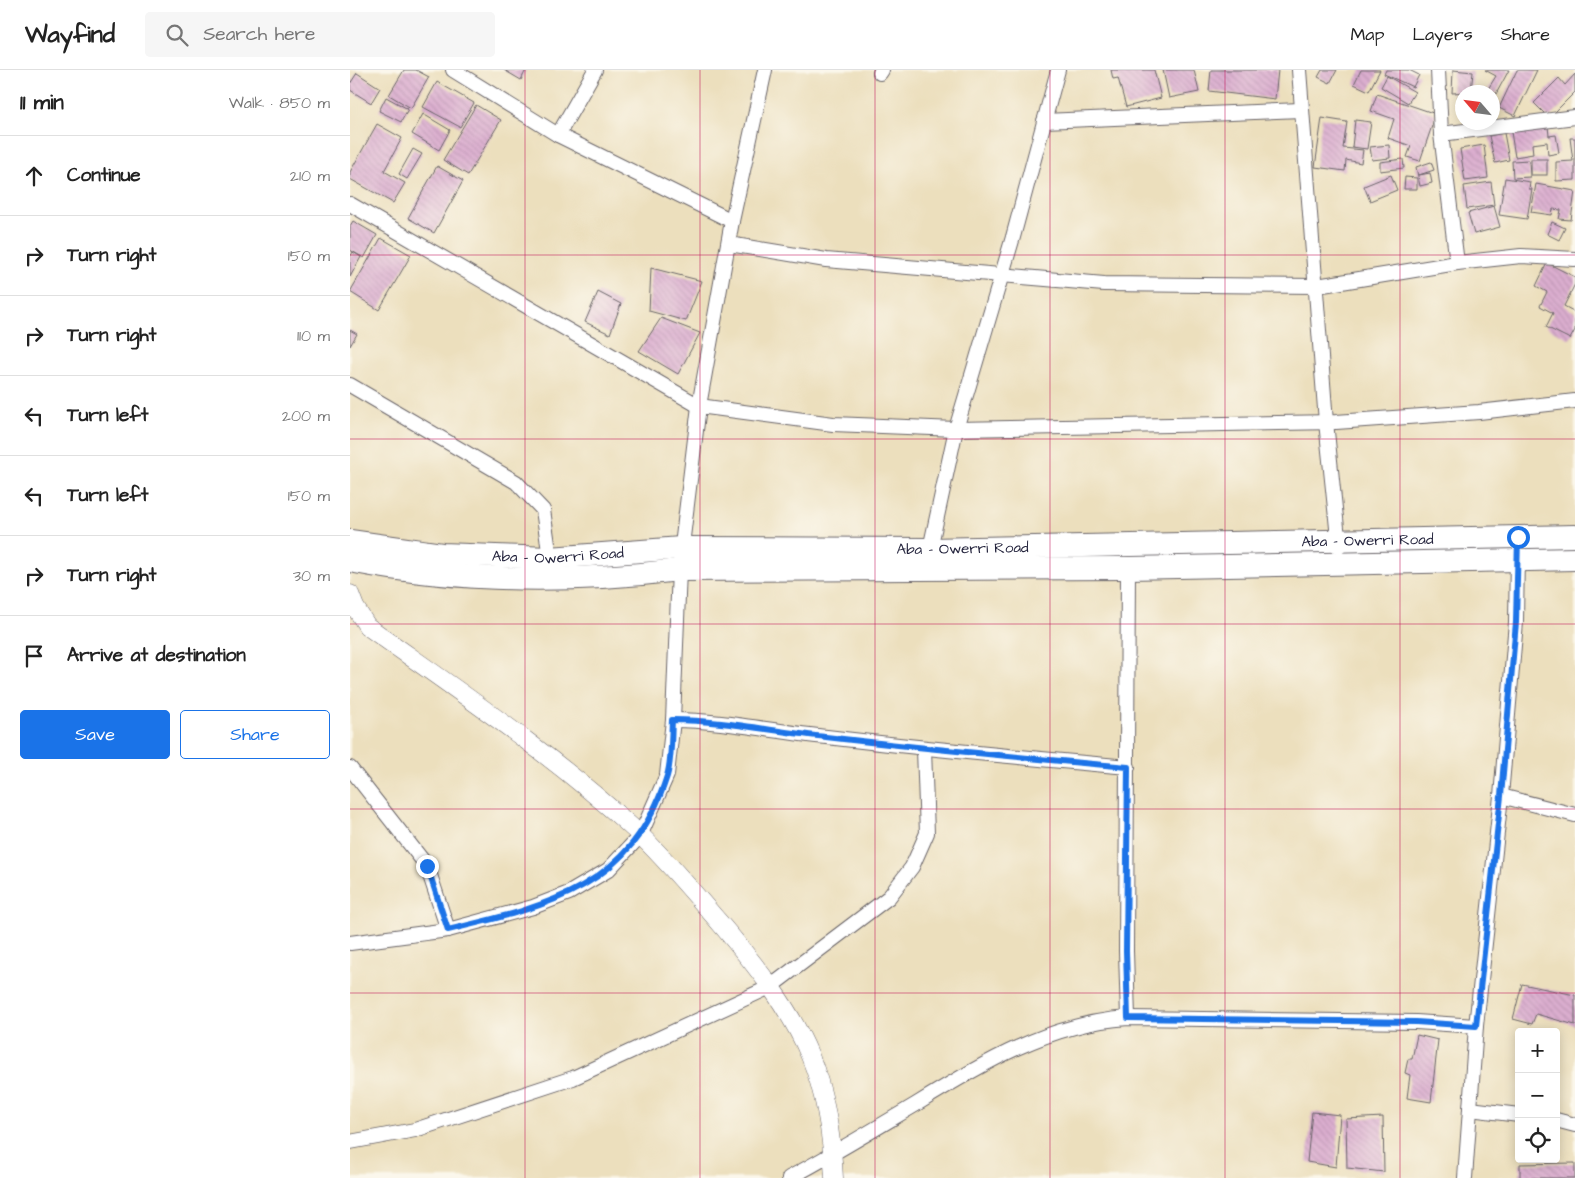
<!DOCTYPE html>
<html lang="en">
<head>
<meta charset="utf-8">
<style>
  body { margin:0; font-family:"Architects Daughter",sans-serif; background:#f6f6f6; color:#222 }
  .controls { position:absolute; right:15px; bottom:15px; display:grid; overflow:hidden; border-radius:5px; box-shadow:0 2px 12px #0003 }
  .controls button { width:45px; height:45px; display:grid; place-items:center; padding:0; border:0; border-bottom:1px solid #e0e0e0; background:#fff; color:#222; font:25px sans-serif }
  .compass { position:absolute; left:1105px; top:15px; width:45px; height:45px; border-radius:50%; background:#fff; box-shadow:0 2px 12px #0003; rotate:298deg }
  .stop { position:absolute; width:15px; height:15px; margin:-11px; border:4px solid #1a73e8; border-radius:50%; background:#fff }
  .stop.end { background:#1a73e8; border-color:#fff; box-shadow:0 1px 5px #0008 }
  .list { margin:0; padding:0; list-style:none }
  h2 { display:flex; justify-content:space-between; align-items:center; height:65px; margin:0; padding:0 20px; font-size:21px }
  h2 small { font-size:16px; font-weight:400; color:#767676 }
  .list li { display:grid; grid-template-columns:32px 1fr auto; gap:15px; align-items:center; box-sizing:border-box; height:80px; padding:0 20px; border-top:1px solid #e0e0e0 }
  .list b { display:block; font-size:19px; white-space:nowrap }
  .list em { font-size:16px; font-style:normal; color:#767676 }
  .actions { display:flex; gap:10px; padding:15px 20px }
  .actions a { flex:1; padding:11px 0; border:1px solid #1a73e8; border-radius:5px; text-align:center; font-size:18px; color:#1a73e8 }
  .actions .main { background:#1a73e8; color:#fff }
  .icon { flex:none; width:28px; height:28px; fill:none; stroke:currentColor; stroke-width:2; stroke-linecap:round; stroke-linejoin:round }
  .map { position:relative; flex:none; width:1225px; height:1108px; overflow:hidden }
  header { display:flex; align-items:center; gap:30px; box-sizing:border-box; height:70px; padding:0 25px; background:#fff; border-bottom:1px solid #e0e0e0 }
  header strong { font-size:24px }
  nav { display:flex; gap:28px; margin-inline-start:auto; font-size:18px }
  .search { width:350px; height:45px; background:#f6f6f6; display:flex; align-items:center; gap:12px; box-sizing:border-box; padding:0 18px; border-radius:5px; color:#767676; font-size:19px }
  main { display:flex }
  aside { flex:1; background:#fff }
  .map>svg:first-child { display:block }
  .building { fill:url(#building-back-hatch) }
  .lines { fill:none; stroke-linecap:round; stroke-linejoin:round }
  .minor-casing { stroke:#696468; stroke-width:16 }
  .tertiary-casing { stroke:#696468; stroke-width:19 }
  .trunk-casing { stroke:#696468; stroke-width:24 }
  .minor { stroke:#fff; stroke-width:14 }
  .tertiary { stroke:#fff; stroke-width:18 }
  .trunk { stroke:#fff; stroke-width:22 }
  .route { stroke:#1a73e8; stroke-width:6 }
  .grid { fill:none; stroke:#c2185b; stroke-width:1; stroke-opacity:0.55 }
  .labels { text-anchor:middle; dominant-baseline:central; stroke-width:4.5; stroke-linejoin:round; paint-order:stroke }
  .street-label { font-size:15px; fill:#22223b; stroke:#fbf7ec }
</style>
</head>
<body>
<header>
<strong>Wayfind</strong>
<div class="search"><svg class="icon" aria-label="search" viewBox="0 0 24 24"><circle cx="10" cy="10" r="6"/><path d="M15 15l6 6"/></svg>Search here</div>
<nav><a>Map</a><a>Layers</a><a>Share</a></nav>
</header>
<main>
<aside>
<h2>11 min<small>Walk · 850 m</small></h2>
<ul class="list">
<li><svg class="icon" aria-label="ahead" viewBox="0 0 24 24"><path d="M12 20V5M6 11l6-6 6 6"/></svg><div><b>Continue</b></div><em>210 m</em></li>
<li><svg class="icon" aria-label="right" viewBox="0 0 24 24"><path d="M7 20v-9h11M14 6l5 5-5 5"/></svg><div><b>Turn right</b></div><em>150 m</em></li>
<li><svg class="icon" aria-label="right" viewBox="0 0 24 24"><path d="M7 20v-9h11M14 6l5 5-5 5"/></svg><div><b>Turn right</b></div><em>110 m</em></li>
<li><svg class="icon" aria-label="left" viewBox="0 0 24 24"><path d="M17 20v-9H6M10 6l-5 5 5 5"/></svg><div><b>Turn left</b></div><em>200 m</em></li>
<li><svg class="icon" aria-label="left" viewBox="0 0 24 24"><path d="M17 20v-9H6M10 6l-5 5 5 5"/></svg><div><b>Turn left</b></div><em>150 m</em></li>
<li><svg class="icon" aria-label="right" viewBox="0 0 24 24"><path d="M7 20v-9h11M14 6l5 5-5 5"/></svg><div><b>Turn right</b></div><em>30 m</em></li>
<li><svg class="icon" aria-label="arrive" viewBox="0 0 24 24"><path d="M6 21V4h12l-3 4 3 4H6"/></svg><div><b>Arrive at destination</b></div></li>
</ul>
<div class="actions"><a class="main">Save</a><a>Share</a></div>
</aside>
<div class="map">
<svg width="1225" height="1108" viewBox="0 0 1225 1108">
  <defs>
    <pattern id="building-back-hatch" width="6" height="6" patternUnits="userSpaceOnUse" patternTransform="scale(1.25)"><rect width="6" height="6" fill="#dbaecf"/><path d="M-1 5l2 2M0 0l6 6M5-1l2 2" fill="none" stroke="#bc95b3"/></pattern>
  </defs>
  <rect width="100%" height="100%" fill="#fbf7ec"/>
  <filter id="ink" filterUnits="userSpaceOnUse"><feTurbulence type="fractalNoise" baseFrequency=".02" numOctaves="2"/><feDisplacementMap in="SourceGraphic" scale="10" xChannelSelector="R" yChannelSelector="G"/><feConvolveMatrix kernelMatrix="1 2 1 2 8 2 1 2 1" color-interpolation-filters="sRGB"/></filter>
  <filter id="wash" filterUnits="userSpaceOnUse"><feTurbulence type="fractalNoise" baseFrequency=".0096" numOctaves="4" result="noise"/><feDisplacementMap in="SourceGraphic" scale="20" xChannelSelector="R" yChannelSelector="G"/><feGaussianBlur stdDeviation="1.12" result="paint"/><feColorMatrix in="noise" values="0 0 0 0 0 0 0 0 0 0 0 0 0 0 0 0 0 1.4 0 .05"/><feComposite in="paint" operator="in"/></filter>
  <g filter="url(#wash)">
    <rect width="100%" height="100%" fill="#ecdfbd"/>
    <g id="blocks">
      <g class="building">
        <path d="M54,0h12l13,7 -18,31 -22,-13z"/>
        <path d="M154,0h22l-5,10z"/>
        <path d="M761,0h43l7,28 -35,9 -8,-29 -5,1z"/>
        <path d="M813,0h31l5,22 -30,6z"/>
        <path d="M861,0h67l-3,29 -66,-8z"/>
        <path d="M972,0h15l-7,13 -12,-6z"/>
        <path d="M1011,0h19l-11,21 -15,-7z"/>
        <path d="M1036,0h23l10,5 -6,12 -29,-13z"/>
        <path d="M1103,0l20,2 -2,20 -19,1z"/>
        <path d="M1135,0h24l-13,24 -8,-5 8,-13z"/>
        <path d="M1167,0h20l-22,46 -16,-8z"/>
        <path d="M7,3l23,15 -9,15 -21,-13v-6z"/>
        <path d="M1225,4v18l-26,26 -15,-15 25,-25 6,7z"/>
        <path d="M1037,6l28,16 -7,11 -27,-16z"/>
        <path d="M87,12l37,21 -14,24 -37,-20z"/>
        <path d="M1027,24l59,20 -16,47 -13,-4 4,-11 -23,-8 6,-19 -23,-8z"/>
        <rect x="1108" y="26" width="4" height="9"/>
        <path d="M36,27l22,12 -7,13 -22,-11z"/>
        <path d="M126,35l25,15 -33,55 -25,-15z"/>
        <path d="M73,44l27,16 -11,20 -27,-16z"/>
        <path d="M972,48l25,4 -4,26 20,2 -2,13 -15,-3 -1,11 -30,-4z"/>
        <path d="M1005,50l16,2 -4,27 -15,-2z"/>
        <path d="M27,54l25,14 -18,33 21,12 -12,20 -43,-24v-7z"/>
        <path d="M1198,56l1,10 7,-1 3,18 -11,2 -1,-13 -15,2 1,10 -18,3 -4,-25z"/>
        <path d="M1154,63l5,27 -14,3 -6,-27z"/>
        <path d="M1220,68h5v42l-19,1v-19l17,-1z"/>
        <path d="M1039,75l1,13 -18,2 -2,-13z"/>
        <path d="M1134,75l4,33 -23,3 -5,-32z"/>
        <path d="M63,79l9,5 -15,25 -8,-5z"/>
        <path d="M1053,89l1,9 -24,3v-9z"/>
        <rect x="1181" y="89" width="16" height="16"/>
        <path d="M1179,90l1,17 -17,1 -1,-17z"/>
        <path d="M1081,92l3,8 -15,5 11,-2 2,10 -12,3 -4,-19z"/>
        <path d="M87,96l26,15 -29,52 -26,-15z"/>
        <path d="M1041,105l6,15 -27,11 -6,-15z"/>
        <path d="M1055,107l12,1v11h-13z"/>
        <path d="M1155,108l25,4 -1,7h3l-5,30 -28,-4z"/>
        <path d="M1141,112l3,23 -27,4 -3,-23z"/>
        <path d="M1186,114l39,7 -4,29 -12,-1 2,-9 -8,-1 -1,6 -21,-3z"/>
        <path d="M1144,136l6,21 -26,7 -6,-21z"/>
        <path d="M3,151l24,14 -13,23 -14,-8v-24z"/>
        <path d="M1202,152l13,6 -6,12 -12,-6z"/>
        <path d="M31,168l30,17 -32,55 -29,-18z"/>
        <path d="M3,182l8,5 -11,20v-20z"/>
        <path d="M1197,193l28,14v7l-11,22 11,6v18l-5,9 -24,-12 7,-14 -13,-7 7,-14 -11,-6z"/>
        <path d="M301,198l51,13 -16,40 -37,-10z"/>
        <path d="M248,222l23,12 -11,30 -25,-12z"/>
        <path d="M311,248l39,15 -22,41 -39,-23z"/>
        <path d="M0,260l7,4 -7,12z"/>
        <path d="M1172,914l53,11v30l-39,-11 -4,10 -19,-5z"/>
        <path d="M1067,965l21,5 -7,62 -24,-4 3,-23 -5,-2 3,-14h4z"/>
        <path d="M962,1042l28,3 -4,52 -29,-5z"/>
        <path d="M1033,1047l1,55 -37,-4 -1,-49z"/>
        <path d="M1225,1093v15h-55v-14z"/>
      </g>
    </g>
  </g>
  <g filter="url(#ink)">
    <use href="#blocks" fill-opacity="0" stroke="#696468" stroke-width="1"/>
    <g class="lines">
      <defs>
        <g id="minor">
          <path d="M103,0l105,65 174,86"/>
          <path d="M949,0l27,352 13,125"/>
          <path d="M1088,0l3,64 16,129"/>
          <path d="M530,3l2,-3"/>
          <path d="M694,51l257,-11"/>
          <path d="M1091,64l134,-17"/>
          <path d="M208,65l37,-65"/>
          <path d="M0,134l349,202 134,18 123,5 380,-7 143,-10 96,-11"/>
          <path d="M379,174l97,16 278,24 213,2 140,-23 64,-7 54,3"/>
          <path d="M0,315l166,97 27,28 7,48"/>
          <path d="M580,479l26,-120 57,-192 45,-167"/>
          <path d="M778,498l-2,383 2,67"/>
          <path d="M323,650c51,0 102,12 154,17 100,12 200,21 301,30"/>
          <path d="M0,698l77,98 21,64"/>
          <path d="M1151,726l74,19"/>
          <path d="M0,873l98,-13 85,-23 36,-14 39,-23 32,-34 27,-61 6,-55 6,-150 20,-164 33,-185 33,-151"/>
          <path d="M1120,1039l49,6"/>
          <path d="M1206,1050l19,5"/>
          <path d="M0,1072l65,-12 158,-52 197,-91 119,-90 23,-30 15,-34 -3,-84"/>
          <path d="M439,1108c43,-23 84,-48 126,-73 66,-41 134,-82 213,-87l288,4 60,4"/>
          <path d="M1115,1108l11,-152 25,-230 15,-174 1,-68"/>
        </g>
        <path id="tertiary" d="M0,524l5,13 12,19c91,65 185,128 268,204 30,28 57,61 84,92 34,40 71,85 91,134 16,39 22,81 24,122"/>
        <g id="trunk">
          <path id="s1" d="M0,471l92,13 108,4 131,-10 249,1 645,-13"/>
          <path d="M0,491c107,21 221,22 329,9l449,-2 447,-9"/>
        </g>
      </defs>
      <use href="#minor" class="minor-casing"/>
      <use href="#tertiary" class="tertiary-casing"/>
      <use href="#trunk" class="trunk-casing"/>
      <use href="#minor" class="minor"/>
      <use href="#tertiary" class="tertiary"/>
      <use href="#trunk" class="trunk"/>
    </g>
  </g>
  <g class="lines" filter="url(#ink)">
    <path class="route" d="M77,796l21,64c102,-24 184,-43 219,-154 5,-17 4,-39 5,-56 52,0 103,12 154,17 101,12 201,21 302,30l-2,184 2,67 288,4 60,4 25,-230 15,-174 2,-85"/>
  </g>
  <path class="grid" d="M175,0v1108M350,0v1108M525,0v1108M700,0v1108M875,0v1108M1050,0v1108M0,185h1225M0,369h1225M0,554h1225M0,739h1225M0,923h1225"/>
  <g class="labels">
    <g class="street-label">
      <text stroke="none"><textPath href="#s1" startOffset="1019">Aba - Owerri Road</textPath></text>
      <text stroke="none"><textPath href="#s1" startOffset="614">Aba - Owerri Road</textPath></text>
      <text stroke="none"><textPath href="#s1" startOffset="209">Aba - Owerri Road</textPath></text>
    </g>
  </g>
</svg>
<div class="controls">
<button>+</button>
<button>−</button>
<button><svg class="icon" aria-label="locate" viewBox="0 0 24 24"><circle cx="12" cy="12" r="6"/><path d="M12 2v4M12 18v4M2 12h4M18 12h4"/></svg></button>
</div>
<svg class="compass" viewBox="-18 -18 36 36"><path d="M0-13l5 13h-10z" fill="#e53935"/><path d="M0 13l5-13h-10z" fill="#767676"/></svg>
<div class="stop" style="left:1168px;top:467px"></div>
<div class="stop end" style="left:77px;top:796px"></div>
</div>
</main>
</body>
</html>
